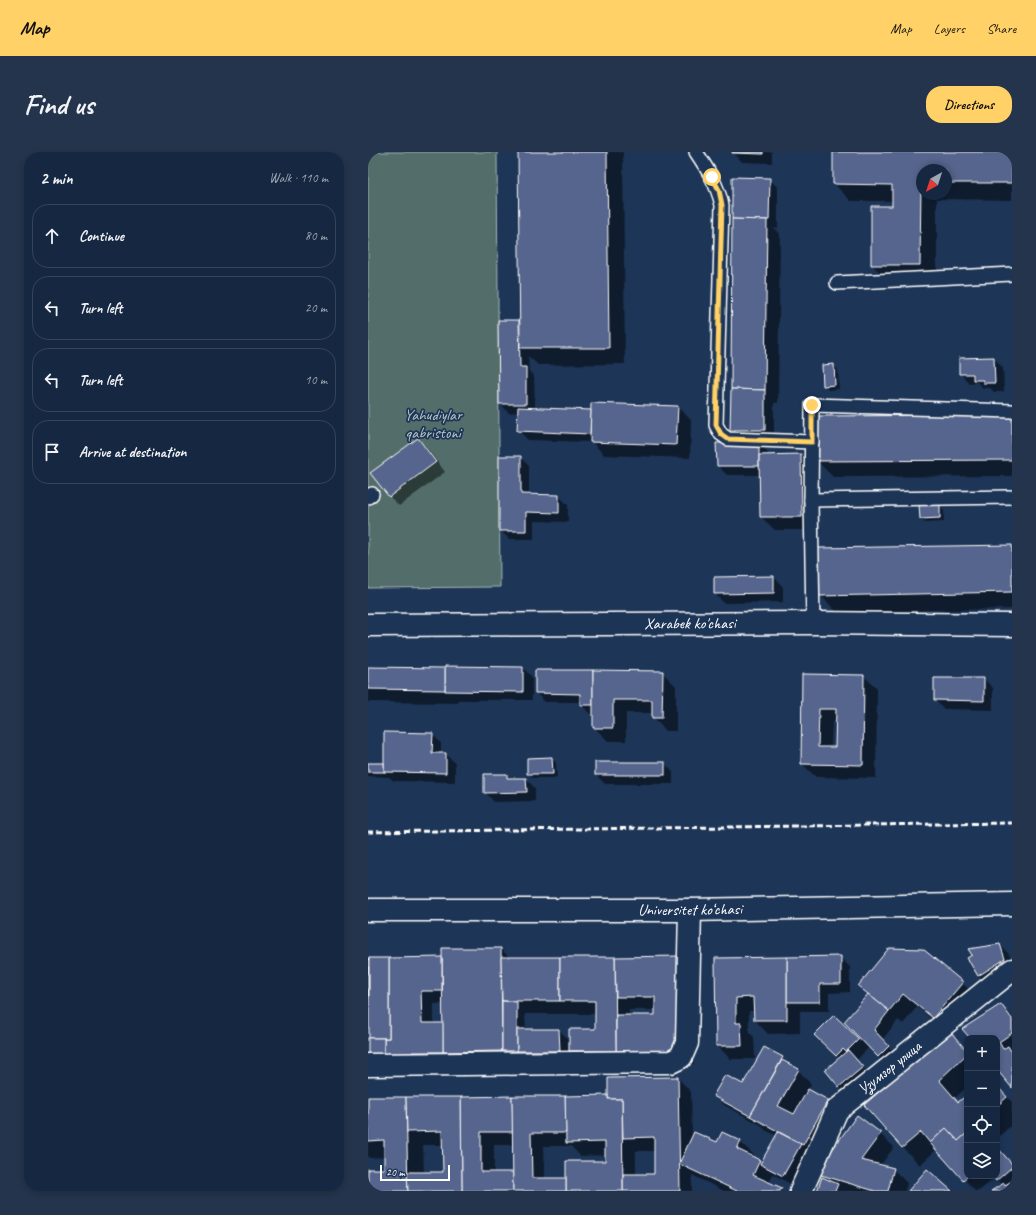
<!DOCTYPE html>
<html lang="en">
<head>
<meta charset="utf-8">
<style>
  body { margin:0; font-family:Caveat,sans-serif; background:#23344c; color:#f1f3f6 }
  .controls { position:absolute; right:12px; bottom:12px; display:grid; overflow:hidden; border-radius:8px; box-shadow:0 2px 6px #0003 }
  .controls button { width:36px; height:36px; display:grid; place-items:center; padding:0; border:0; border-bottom:1px solid #35445a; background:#162841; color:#f1f3f6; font:20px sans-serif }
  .compass { position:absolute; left:548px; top:12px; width:36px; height:36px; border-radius:50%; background:#162841; box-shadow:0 2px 6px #0003; rotate:219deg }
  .scale { position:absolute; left:12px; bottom:10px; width:70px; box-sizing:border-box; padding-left:4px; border:2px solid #fff; border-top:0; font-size:11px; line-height:14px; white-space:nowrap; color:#fff; -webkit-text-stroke:3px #1d3557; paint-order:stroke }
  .stop { position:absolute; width:12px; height:12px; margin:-9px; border:3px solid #ffd166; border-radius:50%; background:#fff }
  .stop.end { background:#ffd166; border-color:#fff; box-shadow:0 1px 4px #0008 }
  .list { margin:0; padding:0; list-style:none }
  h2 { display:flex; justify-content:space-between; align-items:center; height:52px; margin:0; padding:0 16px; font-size:17px }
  h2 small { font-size:13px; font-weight:400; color:#9ea6b1 }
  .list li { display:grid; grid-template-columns:26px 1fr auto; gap:12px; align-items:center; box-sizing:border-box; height:64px; margin:0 8px 8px; padding:0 8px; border:1px solid #35445a; border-radius:16px }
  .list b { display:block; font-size:15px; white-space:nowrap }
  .list em { font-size:13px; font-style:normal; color:#9ea6b1 }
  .icon { flex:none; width:22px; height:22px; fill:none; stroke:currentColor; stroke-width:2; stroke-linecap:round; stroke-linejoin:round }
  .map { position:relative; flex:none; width:644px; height:1039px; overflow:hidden; border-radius:16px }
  header { display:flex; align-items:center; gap:24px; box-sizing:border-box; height:56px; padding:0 20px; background:#ffd166; color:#111 }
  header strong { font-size:19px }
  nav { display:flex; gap:22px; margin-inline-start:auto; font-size:14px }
  .intro { display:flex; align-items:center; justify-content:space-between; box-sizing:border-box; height:96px; padding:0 24px }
  h1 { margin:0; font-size:28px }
  .button { padding:10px 18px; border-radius:16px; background:#ffd166; color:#111; font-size:14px; font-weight:700 }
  main { display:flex; gap:24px; padding:0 24px }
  aside { flex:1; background:#162841; border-radius:16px; box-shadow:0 2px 6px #0003 }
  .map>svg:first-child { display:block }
  .green { fill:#526e6b; stroke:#a8b6b5 }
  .shadow { fill:#0007; fill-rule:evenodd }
  .building { fill:#56658d; stroke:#fff; fill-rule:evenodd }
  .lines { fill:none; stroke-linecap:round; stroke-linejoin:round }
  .service-casing { stroke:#fff; stroke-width:16 }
  .minor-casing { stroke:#fff; stroke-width:25 }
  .secondary-casing { stroke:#fff; stroke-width:25 }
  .service { stroke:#1d3557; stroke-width:13 }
  .minor { stroke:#1d3557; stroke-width:22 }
  .secondary { stroke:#1d3557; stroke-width:22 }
  .rail { stroke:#fff; stroke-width:3; stroke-dasharray:6 3; stroke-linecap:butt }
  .route { stroke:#ffd166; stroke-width:5 }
  .labels { text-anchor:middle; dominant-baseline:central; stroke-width:3.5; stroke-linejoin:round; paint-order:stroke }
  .park-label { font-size:16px; fill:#bac5c4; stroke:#1d3557 }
  .street-label { font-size:16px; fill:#fff; stroke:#1d3557 }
</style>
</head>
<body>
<header>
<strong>Map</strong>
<nav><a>Map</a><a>Layers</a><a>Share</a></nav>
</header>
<div class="intro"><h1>Find us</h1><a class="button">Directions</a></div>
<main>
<aside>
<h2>2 min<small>Walk · 110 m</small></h2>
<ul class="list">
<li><svg class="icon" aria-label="ahead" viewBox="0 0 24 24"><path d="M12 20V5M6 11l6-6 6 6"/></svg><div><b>Continue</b></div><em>80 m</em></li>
<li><svg class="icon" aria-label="left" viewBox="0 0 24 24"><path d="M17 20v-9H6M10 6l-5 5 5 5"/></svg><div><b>Turn left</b></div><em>20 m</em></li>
<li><svg class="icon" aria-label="left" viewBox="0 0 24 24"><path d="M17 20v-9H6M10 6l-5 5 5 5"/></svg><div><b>Turn left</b></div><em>10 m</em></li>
<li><svg class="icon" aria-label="arrive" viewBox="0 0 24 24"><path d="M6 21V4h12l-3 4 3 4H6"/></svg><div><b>Arrive at destination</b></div></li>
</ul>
</aside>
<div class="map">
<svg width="644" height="1039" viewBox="0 0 644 1039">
  <rect width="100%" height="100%" fill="#1d3557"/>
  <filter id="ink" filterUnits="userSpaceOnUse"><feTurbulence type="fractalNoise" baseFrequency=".025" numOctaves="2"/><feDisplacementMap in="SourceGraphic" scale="8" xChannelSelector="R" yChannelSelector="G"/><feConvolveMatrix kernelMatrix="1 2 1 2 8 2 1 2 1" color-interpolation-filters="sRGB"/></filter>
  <g filter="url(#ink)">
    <path class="green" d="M0,0h129l3,435 -132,1z"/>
    <g class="shadow">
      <path d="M151,0h104l2,212 -87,1 -10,-9 1,15 5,6 1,32 56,2 87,-4 13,13 -1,38 -86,-3 -12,-13 -64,-2 -10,-10 1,-18 -10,1 -9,-10 19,-82 1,1z"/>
      <path d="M365,0h39v11l-30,-1z"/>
      <path d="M466,0h178v48l-75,-1v83h-48l-17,-17 21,-58v-6h-42l-17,-17zM554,18h24v24h-24z"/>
      <path d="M401,27l9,9v40h-4l6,6 -2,169h-4v36h-34l-9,-9 2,-211zM372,66h10v2h-10z"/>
      <path d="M626,206l9,10 1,24h-10l-4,-4h-7l-6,-6 -8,1 -9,-10v-14z"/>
      <path d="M465,213l5,5 1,19 -11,1 -4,-5z"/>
      <path d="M644,264v60l-179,1 -17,-17z"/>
      <path d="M50,287l9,9 18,24 -46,34 -9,-9 -18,-24z"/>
      <path d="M390,291l10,10v3l33,-1 13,14 1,61h-40l-14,-13v-42h-34l-9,-9z"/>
      <path d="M152,305l9,9v29l30,1 9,9v17l-34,-1v18h-25l-9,-9z"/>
      <path d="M572,354l4,5v11l-19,1 -4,-5z"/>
      <path d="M644,394v63l-175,3 -17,-17z"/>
      <path d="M406,425l9,10v15l-59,1 -9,-9v-16z"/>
      <path d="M0,516l77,1 78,-1 9,9v23h-74v3l-90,-1z"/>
      <path d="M294,520l14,14v45h-10l-13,-14v-4h-27v28h-18l-14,-14v-13h-4l-9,-10v-2h-36l-9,-9z"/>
      <path d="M435,523l61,1 13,13 -1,89 -60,-1 -14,-13zM464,570h5l-1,26h-5z"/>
      <path d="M616,527l9,9v22l-49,-1 -9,-9z"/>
      <path d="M64,582l9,9v11h5l9,9v19l-61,-1 -5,-4 -21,-1v-12h15z"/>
      <path d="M184,606l4,5 1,15h-24l-5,-4z"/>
      <path d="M296,611l9,9v12h-68l-9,-9z"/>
      <path d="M138,623l5,4h15l9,9v13l-41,1 -9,-10z"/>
      <path d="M632,793l9,9 3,10 -24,21 -10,-10z"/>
      <path d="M133,797l9,9 170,-1 13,14 1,93h-110l-14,-13 26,-21v-16h-71l1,16h33l9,9v21l-200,3v-24h2v-32h-2v-48l75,-1zM66,852h10v20h-10zM261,858h27v6h-27z"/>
      <path d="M472,805l10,10v25l-21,1v18h-29v22l-32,1 -13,-14v-9h-6v21l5,5 1,22h-25l-13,-14 -1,-86z"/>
      <path d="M594,831l14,13 -29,34 20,20v37l-12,11 4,5 8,-7v80h30v-29l15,17v27h-19l9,-6 -7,-7 -16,13h-4l-38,-42 -17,16 -17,-17 -37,-43 82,-73 -31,-25 -14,17 -5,-4 -16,20 16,16 -11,10 -18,-19 -12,13 14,17 -23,19 -9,-9 1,-28 -24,-24 18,-19 26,26 1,-1 -16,-19 23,-27 -9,-9z"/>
      <path d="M633,853l11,11v71l-15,-18v-31h-26z"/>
      <path d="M414,906l8,8 8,4 13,14 -3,6 20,11 13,13 -49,71 -19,-11 -4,9 14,8h-59l-32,-16v16h-324v-21h17v-13l-16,1 -1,-2v-58l241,-2 69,-18 13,14 1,48 25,4 23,-2 14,13 -1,3 9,5 15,-27 -12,-6 -4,-5 -37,-20 -9,-9 28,-10zM55,993h21v28h-20zM126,993h20v28h-20zM176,994h27l9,10 26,-1v7l-39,17h-22zM268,999h19v24h-19z"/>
      <path d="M629,936l15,14v23l-15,13z"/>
      <path d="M489,965l23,17 14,13 -14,19 13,3 14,14 -2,8h-87l10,-10 -6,-6z"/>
    </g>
    <g class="building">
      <path d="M150,0h89l2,196h-89z"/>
      <path d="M364,0h31v2l-31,-1z"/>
      <path d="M465,0h179v31h-66v-13h-24v13h-1l-1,82h-49v-59h21v-21l-59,-1z"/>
      <path d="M364,25l38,1 -1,42 -37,-1z"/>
      <path d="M364,67l35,1 -2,170 -34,-1z"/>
      <path d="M130,168h21l1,47h6v37h-27z"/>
      <path d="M626,205l1,26h-12v-3h-10v-6h-14v-16z"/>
      <path d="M466,212l1,21 -12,1 -1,-21z"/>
      <path d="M363,237l34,1v40h-35z"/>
      <path d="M223,251l87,3 -2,39 -86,-3z"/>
      <path d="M150,255l73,3 -1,24 -73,-3z"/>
      <path d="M644,263v45l-197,1v-45z"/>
      <path d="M50,286l18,24 -47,35 -19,-24z"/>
      <path d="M391,290v24h-42l-1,-23z"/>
      <path d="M433,302l1,63h-42l-1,-62z"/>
      <path d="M131,304h22v38l38,1v18l-33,-1v19h-27z"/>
      <path d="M551,353h21v13l-20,1z"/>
      <path d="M644,393v47l-193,4 -1,-48z"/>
      <path d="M406,424v17l-60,1v-17z"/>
      <path d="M77,514l78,1v25l-78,-1z"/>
      <path d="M0,515l77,1v22l-77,-1z"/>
      <path d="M167,518h58v35h-13v-11l-45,-1z"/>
      <path d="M225,518l70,1 -1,47h-10v-18h-39v28h-20z"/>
      <path d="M434,522l62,1 -1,90 -62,-1zM451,557h17l-1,38h-17z"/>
      <path d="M566,526h50v23l-50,-1z"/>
      <path d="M16,580l49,1 -1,20h14v20l-62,-1z"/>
      <path d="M184,605l1,17h-26v-16z"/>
      <rect x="227" y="610" width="70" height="13"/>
      <rect x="0" y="611" width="16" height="9"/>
      <path d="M116,622h23v4h19l1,14 -43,1z"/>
      <path d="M632,792l5,15 -27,17 -11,-18 5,-3 -4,-6z"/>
      <path d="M74,796h59l1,103 -59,1z"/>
      <path d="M521,796l34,1 40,33 -30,36 -30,-24 -14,17 -31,-25z"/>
      <path d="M312,804l1,95h-65v-36h39v-18h-39l-1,-40z"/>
      <path d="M473,804v28h-21v18h-33v-45z"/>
      <path d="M74,805v34h-21l1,32h21v29h-31v2h-28v-16h5v-80z"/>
      <path d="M133,805h59v44h-58z"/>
      <path d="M192,805h55l1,94h-47v-22h26v-28h-35z"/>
      <path d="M419,805v63h-33l-1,-23 -17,1v25h5l1,23h-26l-1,-88z"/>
      <rect x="0" y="806" width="1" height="40"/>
      <rect x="1" y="806" width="20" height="80"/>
      <path d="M500,842l21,17 -15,19 15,16 -11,11 -34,-35z"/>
      <path d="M134,849l15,1v49h-15z"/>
      <path d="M633,852l11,15v14l-13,9 4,7 5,-3 4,7v35l-15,-18v-32h-27l-8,-9z"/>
      <path d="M466,863l25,24 -13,13 -3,-3 -7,7 -22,-21z"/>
      <path d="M149,877h42l1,22h-43z"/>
      <path d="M581,878l18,21v3l-28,26 19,22 9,-7v38l-9,8 -12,-13 -16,15 -9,-11 -19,16 -38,-43z"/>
      <rect x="0" y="886" width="16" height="16"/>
      <path d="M396,895l19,10 -33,59 -37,-20 12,-21 18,9z"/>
      <path d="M480,898l15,17 -24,20 -14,-17z"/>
      <path d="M414,908l17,9 -21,37 16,8 14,-25 20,11 -25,45 -53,-29z"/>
      <path d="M310,925l2,114h-57v-17h31v-37l-31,1 -1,-39h-14v-21z"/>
      <path d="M629,934l10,11 -10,9z"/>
      <path d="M240,943v4h14l1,92h-57v-30h39v-19l-39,1 -1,-47z"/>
      <path d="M144,944l1,36h-32v40h32v19h-51l-1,-94z"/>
      <path d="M144,944h53l1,37h-35l1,45h34v13h-53z"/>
      <path d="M0,945h38l2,94h-40v-22h16v-29l-16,1z"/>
      <path d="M38,945h55l1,94h-54l-1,-19h36l-1,-41 -35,1z"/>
      <path d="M489,963l24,18 -20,27 33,8 -6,23h-13l-54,-16 4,-15z"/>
      <path d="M578,976l12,13 9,-8 1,43 -5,4 -33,-37z"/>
      <path d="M326,980l23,10 5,-10 19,9 -4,8 23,11 -7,15 29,13 -2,3h-43l-58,-27z"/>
      <path d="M410,980l23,12 -18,32 -23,-12z"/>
      <path d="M629,995l15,17v3l-16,14 -4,-5h5z"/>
      <path d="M559,1017l25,22h-44z"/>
      <path d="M454,1025l16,7 -3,7h-18z"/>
      <path d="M644,1029v10h-21l13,-8 1,2z"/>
    </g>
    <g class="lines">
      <defs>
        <g id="service">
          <path d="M328,0c12,18 21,32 26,53l-6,220 5,9 7,5 84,3"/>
          <path d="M469,131l175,-9"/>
          <path d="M644,259l-200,-6 -1,95 201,-3"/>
          <path d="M0,345l4,-3"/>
          <path d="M443,348l2,123"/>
        </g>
        <g id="minor">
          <path id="s1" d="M0,473l445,-2 199,2"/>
          <path d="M0,913l303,-3 10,-5 6,-14 3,-133"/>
          <path id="s2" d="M433,1039l36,-81 175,-140"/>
        </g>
        <g id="secondary">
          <path id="s3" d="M0,758h322l322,-6"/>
        </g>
      </defs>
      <use href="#service" class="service-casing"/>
      <use href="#minor" class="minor-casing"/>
      <use href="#secondary" class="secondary-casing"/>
      <use href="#service" class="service"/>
      <use href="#minor" class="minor"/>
      <use href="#secondary" class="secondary"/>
      <path class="rail" d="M0,680l644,-9"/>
    </g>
  </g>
  <g class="lines" filter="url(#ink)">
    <path class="route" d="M344,25l7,13 3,15 -6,220 5,9 7,5 84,3v-37"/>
  </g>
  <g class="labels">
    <g class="park-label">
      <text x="65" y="263">Yahudiylar<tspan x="65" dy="18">qabristoni</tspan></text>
    </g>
    <g class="street-label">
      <text stroke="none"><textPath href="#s1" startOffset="322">Xarabek ko'chasi</textPath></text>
      <text stroke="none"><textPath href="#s3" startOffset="322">Universitet kо‘chasi</textPath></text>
      <text stroke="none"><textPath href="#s2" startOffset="156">Узумзор улица</textPath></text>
    </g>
  </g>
</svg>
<div class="controls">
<button>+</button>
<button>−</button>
<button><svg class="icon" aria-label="locate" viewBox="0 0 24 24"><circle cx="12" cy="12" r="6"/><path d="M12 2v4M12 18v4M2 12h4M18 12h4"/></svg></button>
<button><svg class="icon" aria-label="layers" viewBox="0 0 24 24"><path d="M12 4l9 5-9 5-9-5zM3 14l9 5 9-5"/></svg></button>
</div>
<svg class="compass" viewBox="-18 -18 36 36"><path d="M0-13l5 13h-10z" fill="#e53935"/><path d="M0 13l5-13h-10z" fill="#9ea6b1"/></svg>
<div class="scale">20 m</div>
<div class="stop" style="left:344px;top:25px"></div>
<div class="stop end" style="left:444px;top:253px"></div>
</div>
</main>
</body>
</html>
